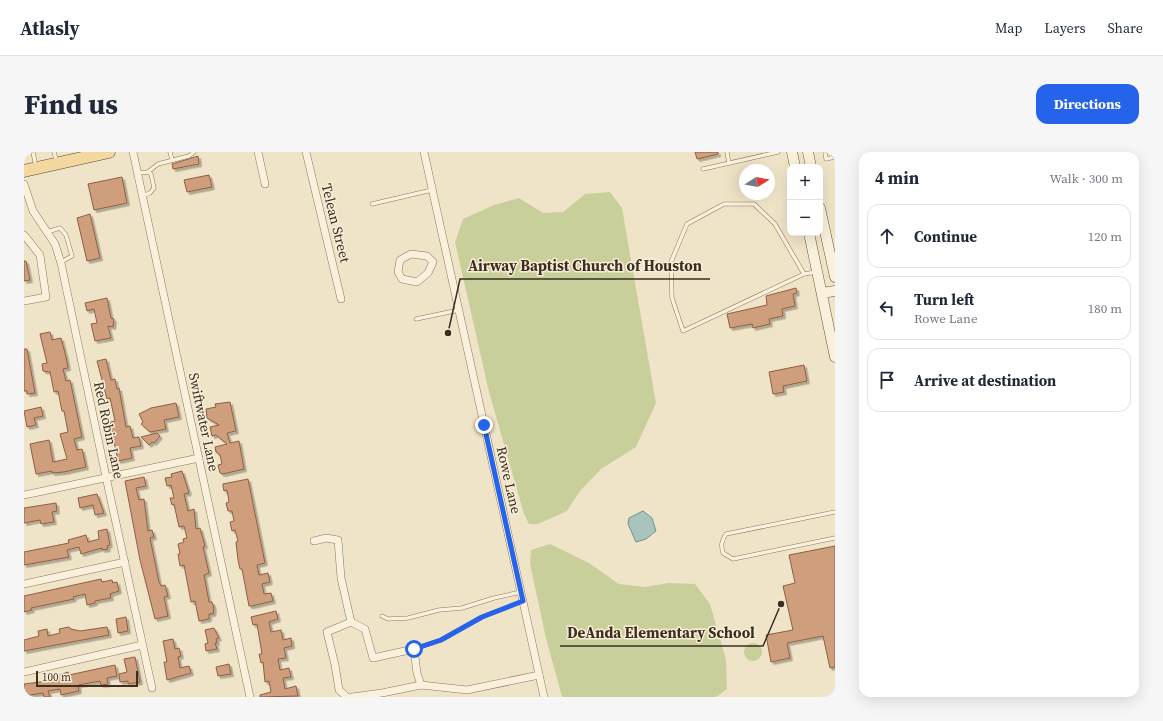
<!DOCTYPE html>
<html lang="en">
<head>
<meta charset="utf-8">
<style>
  body { margin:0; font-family:"Source Serif 4",serif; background:#f6f6f7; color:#1f2937 }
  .controls { position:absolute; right:12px; top:12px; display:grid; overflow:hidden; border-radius:8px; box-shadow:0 4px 16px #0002 }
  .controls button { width:36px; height:36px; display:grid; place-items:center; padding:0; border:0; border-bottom:1px solid #e0e1e3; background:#fff; color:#1f2937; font:20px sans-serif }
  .compass { position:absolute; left:715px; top:12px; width:36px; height:36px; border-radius:50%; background:#fff; box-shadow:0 4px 16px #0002; rotate:79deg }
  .scale { position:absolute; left:12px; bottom:10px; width:102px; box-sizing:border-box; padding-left:4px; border:2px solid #3d2e20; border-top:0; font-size:11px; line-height:14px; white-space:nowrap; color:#3d2e20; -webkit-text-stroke:3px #f7eed8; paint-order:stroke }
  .stop { position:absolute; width:12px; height:12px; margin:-9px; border:3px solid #2563eb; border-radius:50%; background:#fff }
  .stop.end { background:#2563eb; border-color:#fff; box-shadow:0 1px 4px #0008 }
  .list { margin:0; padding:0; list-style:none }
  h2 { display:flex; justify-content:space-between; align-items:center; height:52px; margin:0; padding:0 16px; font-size:17px }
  h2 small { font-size:13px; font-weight:400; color:#747a83 }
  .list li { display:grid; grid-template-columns:26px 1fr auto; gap:12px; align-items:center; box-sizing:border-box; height:64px; margin:0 8px 8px; padding:0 8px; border:1px solid #e0e1e3; border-radius:12px }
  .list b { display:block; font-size:15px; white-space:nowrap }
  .list p { margin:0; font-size:13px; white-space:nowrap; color:#747a83 }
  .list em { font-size:13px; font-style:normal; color:#747a83 }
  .icon { flex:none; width:22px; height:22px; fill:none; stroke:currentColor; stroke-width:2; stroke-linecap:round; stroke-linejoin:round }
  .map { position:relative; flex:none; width:811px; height:545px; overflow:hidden; border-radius:12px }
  header { display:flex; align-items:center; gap:24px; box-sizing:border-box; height:56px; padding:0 20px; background:#fff; border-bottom:1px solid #e0e1e3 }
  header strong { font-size:19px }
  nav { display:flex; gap:22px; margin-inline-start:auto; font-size:14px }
  .intro { display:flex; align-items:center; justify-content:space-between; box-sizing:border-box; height:96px; padding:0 24px }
  h1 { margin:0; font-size:28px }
  .button { padding:10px 18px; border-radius:12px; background:#2563eb; color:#fff; font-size:14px; font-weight:700 }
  main { display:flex; gap:24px; padding:0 24px }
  aside { flex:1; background:#fff; border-radius:12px; box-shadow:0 4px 16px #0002 }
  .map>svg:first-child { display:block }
  .green { fill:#c9cf9b }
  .water { fill:#a9c4bc; stroke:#6f938a }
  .building { fill:#cf9f7d; stroke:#8d5f41; filter:url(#shadow) }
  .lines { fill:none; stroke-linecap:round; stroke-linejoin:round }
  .service-casing { stroke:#8d765c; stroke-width:4.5 }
  .minor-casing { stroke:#8d765c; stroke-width:8 }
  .secondary-casing { stroke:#6f573f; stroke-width:11 }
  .primary-casing { stroke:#5b4430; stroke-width:13 }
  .service { stroke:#faf1dc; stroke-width:3.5 }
  .minor { stroke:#faf1dc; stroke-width:7 }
  .secondary { stroke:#faf1dc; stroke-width:10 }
  .primary { stroke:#f3d9a0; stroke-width:12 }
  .route { stroke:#2563eb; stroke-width:5 }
  .labels { text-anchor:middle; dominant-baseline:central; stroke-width:3; stroke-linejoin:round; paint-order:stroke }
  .street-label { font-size:14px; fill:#3d2e20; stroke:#f7eed8 }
  .leader { fill:none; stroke:#3d2e20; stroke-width:1.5 }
  .callout-dot { fill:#3d2e20; stroke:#f7eed8; stroke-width:1.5 }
  .callout-label { font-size:15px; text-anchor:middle; font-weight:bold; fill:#3d2e20; stroke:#f7eed8; stroke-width:3; stroke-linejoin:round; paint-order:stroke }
</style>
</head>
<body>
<header>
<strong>Atlasly</strong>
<nav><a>Map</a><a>Layers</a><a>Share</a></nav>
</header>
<div class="intro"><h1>Find us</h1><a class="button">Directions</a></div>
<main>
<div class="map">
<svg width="811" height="545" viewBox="0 0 811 545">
  <defs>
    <filter id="shadow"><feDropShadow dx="2.5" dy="2.5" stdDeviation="0" flood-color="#0004"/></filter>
  </defs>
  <rect width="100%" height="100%" fill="#f0e4c8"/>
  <g class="green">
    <path d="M586,40l12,16 34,195 -20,44 -35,22 -21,22 -13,20 -29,13h-9l-5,-10 -35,-122 -34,-150 8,-23 31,-14 25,-7 24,15 20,-1 22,-18z"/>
    <path d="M526,392l39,19 30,21 26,3 23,-4 27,1 15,20 16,56 1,29 -11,8h-154l-16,-59 -16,-74 1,-14z"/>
    <circle cx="729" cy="500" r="9"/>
  </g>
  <path class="water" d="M619,359l9,7 4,13 -10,8 -10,3 -8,-18 1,-6z"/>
  <g class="building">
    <path d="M671,0h23v2l-21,5z"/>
    <path d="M174,4l1,8 -26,5 -1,-5z"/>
    <path d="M185,23l3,12 -25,5 -3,-12z"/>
    <path d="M98,25l5,26 -33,7 -6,-26z"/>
    <path d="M66,62l10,44 -13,3 -10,-43z"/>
    <path d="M0,109h2l4,19 -6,1z"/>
    <path d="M772,136l1,5 -4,1 2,12 -13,3 1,7 -14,3 1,5 -17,4 -1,-4 -22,4 -3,-14 40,-9 -1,-9z"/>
    <path d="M83,146l4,20 3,1 -1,8 -5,-1 3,12 -16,3 -4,-17 6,-1 -3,-14 -7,2 -2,-8z"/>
    <path d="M26,180l2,8 9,-2 5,19 2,11 -5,1 3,12 4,-1 12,57 -8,2 3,11 5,-1 4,18 -22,5 -12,1v-2l-16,3 -6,-30 19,-4 4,22 14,-3 -7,-25 8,-2 -4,-21h-2l-4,-20 -4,1 -4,-20 -7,-1 -1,-7 5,-1 -7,-29z"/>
    <path d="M0,197h3l8,44 -8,1v-3h-3z"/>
    <path d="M82,207l5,21 4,-1 2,10 2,-1 7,39 4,-1 3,12 6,-1 2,9 -11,2 2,10 -14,3 -8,-39 5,-1 -5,-23 -3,1 -10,-38z"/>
    <path d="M780,213l3,16 -24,5 1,6 -11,2 -4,-22z"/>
    <path d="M206,250l6,29 -9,2 3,10 9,-2 5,28 -21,5 -3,-1 -2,-8 4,-1 -2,-9 -4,-3 -1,-5 12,-3 -11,-9 -4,1 -2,-9 9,-2 -12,-7 -1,-9 10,-2 -1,-3z"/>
    <path d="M152,251l3,14 -15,3 2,9 -16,3 -9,-8 2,-2 -4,-8 12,-6z"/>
    <path d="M17,255l2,9 -9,2 2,7 -9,2 -3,-16z"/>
    <path d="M133,281l3,3 -6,7 -2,-1 -3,3 -8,-8z"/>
    <path d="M158,319l7,22 -5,1 4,17 6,-2 2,20 4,-1 5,18 -2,1 6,26 -5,2 5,27h3l2,6 -1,6h-4v5l-10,2 -4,-20 -4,1 -7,-37 -4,1 -2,-12h2l-2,-10 6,-2 -1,-3 4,-1 -3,-12 -5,1 -5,-23 -2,1 -2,-7h4l-3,-13 -4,1 -2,-8 7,-1 -1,-3z"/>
    <path d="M120,325l2,9 -10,2 3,12 5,-1 4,32 4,-1 2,7 -4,1 9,44 2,4 4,-1 3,11 -4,1 4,19 -13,3 -15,-59 -15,-79z"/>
    <path d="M224,327l17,84 -8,2 2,10 9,-2 2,9 -8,2 2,10 7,-1 2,8 -21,5h-3l-7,-37h-2l-2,-9 -2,-18 2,-1 -3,-11 -3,1 -2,-9 4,-1 -2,-10h-4l-2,-8 3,-1 -2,-12 -3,1 -1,-5v-2z"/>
    <path d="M73,342l7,19 -9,2 -2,-10 -13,3 -2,-10z"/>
    <path d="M32,351l1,8 -5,1 2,10 -13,2 -1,-4 -16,3v-15z"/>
    <path d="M83,377l3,16 -3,1 1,3 -6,1v-2l-21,6 -2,-7 -12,3 2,7 -45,8v-13l45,-9 -1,-3 18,-5 2,7 11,-3 -1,-8z"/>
    <path d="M811,394v121l-5,1 -7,-32 -36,7 3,15 -19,4 -5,-27 27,-5 -10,-44 12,-3 -6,-28z"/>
    <path d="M77,427l1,3 10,-2 1,3 4,-1 2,9 -9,3 1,4 -16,3v2l-8,2 -2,-11 -12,3 1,2 -43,9 1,2 -8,2v-16z"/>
    <path d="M252,459l2,8 -9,3 2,10 10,-2 2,10 8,-2 1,8 -8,2 2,10 -8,1 2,11 9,-2 2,9 -8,1 2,11 11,-3 2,10 -38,1v-2l11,-3 -2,-11 -4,1 -2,-20 -2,1 -2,-9h3l-5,-30 -4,1 -2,-8z"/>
    <path d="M102,465l2,14 -10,2 -2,-14z"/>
    <path d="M45,475l2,2 9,2 27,-4 2,8 -85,16v-11l15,-4 -1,-5 9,-2 1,7 12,-3 -1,-4z"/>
    <path d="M190,476l5,10 -3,1 1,4h-2l2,6 -11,2 -1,-7 3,-1 -3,-13z"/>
    <path d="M149,487l2,10 4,-1 2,8 -3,1 2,11 9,-2 2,7 -24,7 -3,-18h3l-4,-21z"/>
    <path d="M111,505l5,25 -12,2v-3l-8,1 -1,-8 8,-2 -3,-13z"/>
    <path d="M205,512l2,10 -13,2 -2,-9z"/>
    <path d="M91,513l2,11 -10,2 1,6 -7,1 -1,-4 -22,4 1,6 -18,4 -1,-6 -12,2 2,6h-6l-1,-4 -19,3v-12l24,-3v-2l20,-7 1,3z"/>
  </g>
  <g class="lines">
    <defs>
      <g id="service">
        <path d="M9,0l3,15"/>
        <path d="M30,0l3,11"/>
        <path d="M146,0l2,8"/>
        <path d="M703,0l2,11"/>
        <path d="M801,0l1,7 9,-2"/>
        <path d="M679,17l75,-17"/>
        <path d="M124,20l10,-8 31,-8 5,-4"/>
        <path d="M113,21l11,-1 3,2 3,14 -4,5 -8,3"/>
        <path d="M348,52l60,-14"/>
        <path d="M23,80l13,-4 6,7 6,21 -11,6"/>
        <path d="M780,122l-29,-50 -21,-20h-30l-37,20 -16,38 1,36 11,33 121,-57 12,-2"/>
        <path d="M392,167l43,-9"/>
        <path d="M811,360l-109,22c-5,7 -5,12 -3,19l10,6 102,-21"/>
        <path d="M358,464l6,3 20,-1 31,-8 23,-2 32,-10 27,-6"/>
        <path d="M390,497l27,-9 41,-23 41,-16"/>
      </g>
      <g id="minor">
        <path d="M109,0l117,545"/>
        <path d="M234,0l7,32"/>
        <path d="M282,0l35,147"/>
        <path d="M400,0l120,545"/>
        <path d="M0,32l9,27 22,33 6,19 45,214 46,211"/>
        <path d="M0,83l16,20 6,42 -22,4"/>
        <path d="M387,102l16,2 6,6 -5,11 -11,9 -15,-3 -4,-7 2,-12z"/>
        <path d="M0,343l175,-37"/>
        <path d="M290,389l12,-3 12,2 3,38 10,44 14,7 8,29 41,-9 3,24 4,12"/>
        <path d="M0,432l101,-22"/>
        <path d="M0,520l118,-27"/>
        <path d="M323,545l-8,-7 -4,-25 -8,-33 24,-10"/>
        <path d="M328,545l30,-4 39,-8 46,5 72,-15"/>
      </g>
      <g id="secondary">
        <path d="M768,0l3,15"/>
        <path d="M784,0l3,15"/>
        <path d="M796,56l15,69"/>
        <path d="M785,81l26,124"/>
        <path d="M798,141l13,-2"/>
      </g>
      <path id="primary" d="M0,19l85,-19"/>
    </defs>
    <use href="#service" class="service-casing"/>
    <use href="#minor" class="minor-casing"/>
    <use href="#secondary" class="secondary-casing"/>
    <use href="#primary" class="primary-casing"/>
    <use href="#service" class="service"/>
    <use href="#minor" class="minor"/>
    <use href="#secondary" class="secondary"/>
    <use href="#primary" class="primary"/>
  </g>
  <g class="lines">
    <path class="route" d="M390,497l27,-9 41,-23 41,-16 -39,-176"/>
  </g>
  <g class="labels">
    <g class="street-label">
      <text transform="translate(312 71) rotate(76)">Telean Street</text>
      <text transform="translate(180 270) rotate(78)">Swiftwater Lane</text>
      <text transform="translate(85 278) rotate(78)">Red Robin Lane</text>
      <text transform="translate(485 328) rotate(77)">Rowe Lane</text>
    </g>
  </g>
  <path class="leader" d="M424 181L436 127H686M757 452L739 494H536"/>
  <g class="callout-dot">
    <circle cx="424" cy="181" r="4"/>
    <circle cx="757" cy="452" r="4"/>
  </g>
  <g class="callout-label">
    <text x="561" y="119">Airway Baptist Church of Houston</text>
    <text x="637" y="486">DeAnda Elementary School</text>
  </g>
</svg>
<div class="controls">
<button>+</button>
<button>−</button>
</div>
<svg class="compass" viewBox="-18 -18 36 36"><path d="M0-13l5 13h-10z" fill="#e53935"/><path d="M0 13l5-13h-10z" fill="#747a83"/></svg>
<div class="scale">100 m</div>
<div class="stop" style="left:390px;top:497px"></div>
<div class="stop end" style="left:460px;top:273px"></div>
</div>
<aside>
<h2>4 min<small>Walk · 300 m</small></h2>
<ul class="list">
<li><svg class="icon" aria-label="ahead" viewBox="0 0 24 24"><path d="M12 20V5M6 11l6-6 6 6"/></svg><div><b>Continue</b></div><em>120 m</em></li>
<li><svg class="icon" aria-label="left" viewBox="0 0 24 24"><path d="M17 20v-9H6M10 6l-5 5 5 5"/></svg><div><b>Turn left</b><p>Rowe Lane</p></div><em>180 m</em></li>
<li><svg class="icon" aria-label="arrive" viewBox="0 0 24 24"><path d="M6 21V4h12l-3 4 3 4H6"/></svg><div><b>Arrive at destination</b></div></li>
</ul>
</aside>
</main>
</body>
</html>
